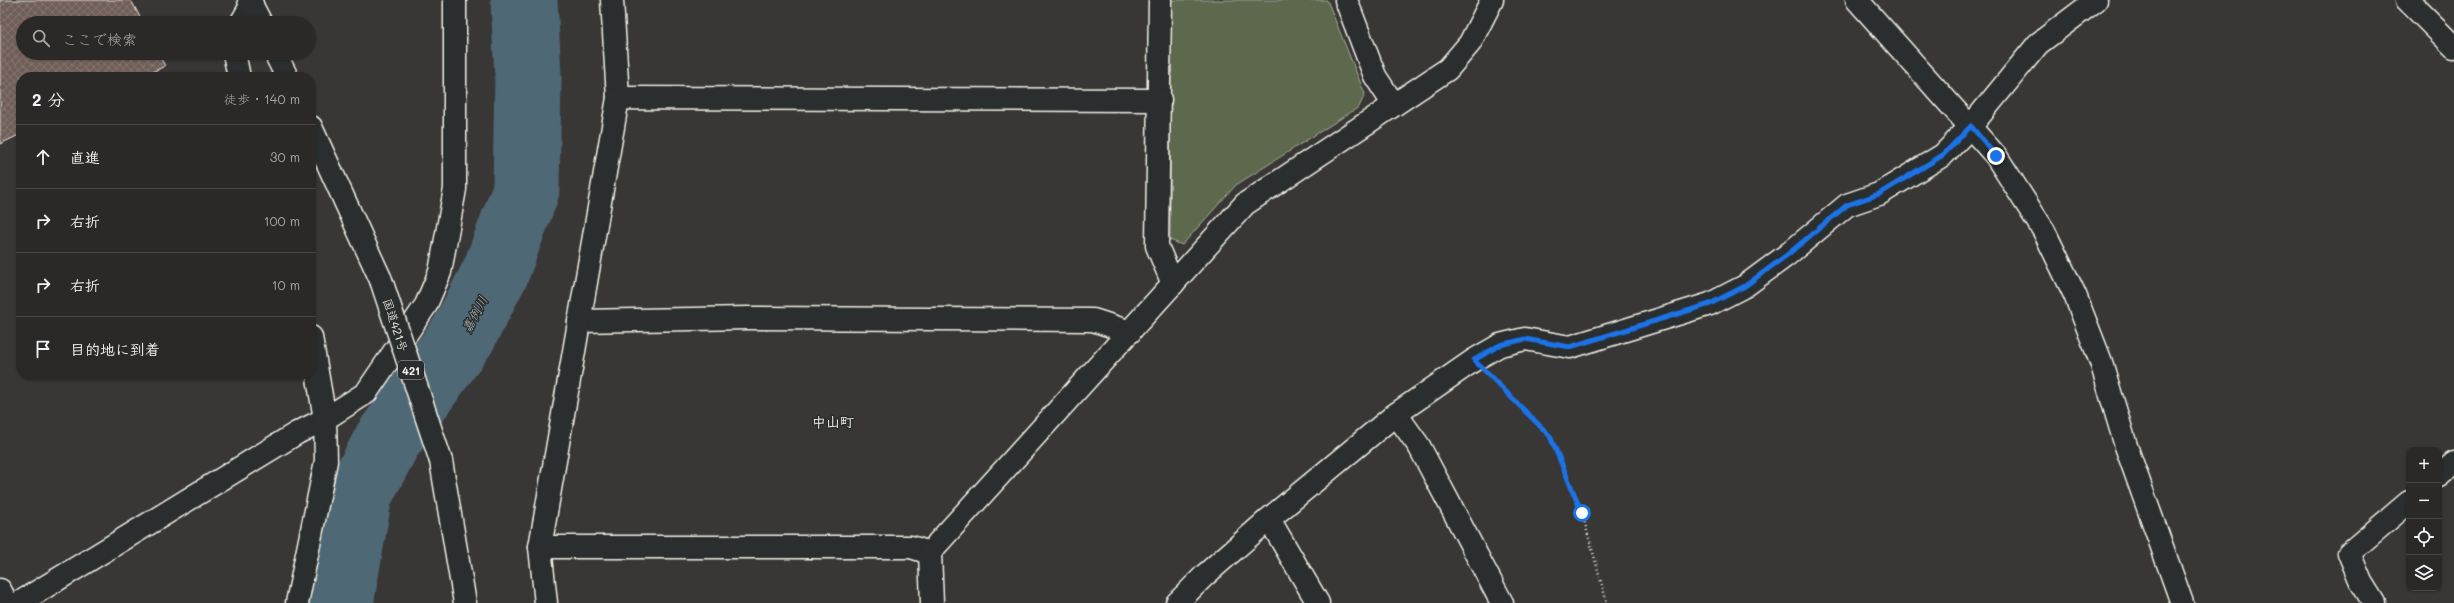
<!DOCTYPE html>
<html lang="ja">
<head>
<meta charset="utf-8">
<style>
  body { margin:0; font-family:Mali,"Klee One",sans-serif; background:#363534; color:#f1f3f6 }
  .controls { position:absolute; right:12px; bottom:12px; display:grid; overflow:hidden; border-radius:8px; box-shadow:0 1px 3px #0004 }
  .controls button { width:36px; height:36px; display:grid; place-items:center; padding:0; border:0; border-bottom:1px solid #464545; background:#2a2928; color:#f1f3f6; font:20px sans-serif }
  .stop { position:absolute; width:12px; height:12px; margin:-9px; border:3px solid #1a73e8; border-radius:50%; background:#fff }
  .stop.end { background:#1a73e8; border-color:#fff; box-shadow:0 1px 4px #0008 }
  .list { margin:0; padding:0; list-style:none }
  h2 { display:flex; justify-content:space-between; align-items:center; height:52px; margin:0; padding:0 16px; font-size:17px }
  h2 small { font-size:13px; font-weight:400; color:#a5a6a8 }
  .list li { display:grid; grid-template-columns:26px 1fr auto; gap:12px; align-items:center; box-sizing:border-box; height:64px; padding:0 16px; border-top:1px solid #464545 }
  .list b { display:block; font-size:15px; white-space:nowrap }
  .list em { font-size:13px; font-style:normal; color:#a5a6a8 }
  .icon { flex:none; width:22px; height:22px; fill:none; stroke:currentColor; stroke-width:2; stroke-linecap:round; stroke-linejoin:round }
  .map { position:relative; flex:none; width:2454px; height:603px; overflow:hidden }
  .search { position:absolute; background:#2a2928; box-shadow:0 1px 3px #0004; left:16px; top:16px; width:300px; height:44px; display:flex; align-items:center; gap:10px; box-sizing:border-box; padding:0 14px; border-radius:22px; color:#a5a6a8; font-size:15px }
  .panel { position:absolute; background:#2a2928; box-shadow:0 1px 3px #0004; left:16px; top:72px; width:300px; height:308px; border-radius:16px }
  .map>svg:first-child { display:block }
  .green { fill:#5d674e; stroke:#a8ac9b }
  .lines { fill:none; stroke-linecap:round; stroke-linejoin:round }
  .river { stroke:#506775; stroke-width:67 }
  .building { fill:url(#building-cross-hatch); stroke:#f4f1e8 }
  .minor-casing { stroke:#f4f1e8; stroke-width:25 }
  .highway-casing { stroke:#f4f1e8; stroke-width:25 }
  .path { stroke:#f4f1e8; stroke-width:2.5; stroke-dasharray:1 3; stroke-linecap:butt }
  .minor { stroke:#2a2d2e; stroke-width:22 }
  .highway { stroke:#2a2d2e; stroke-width:22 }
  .highway-bridge-casing { stroke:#f4f1e8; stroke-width:25; stroke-linecap:butt }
  .highway-bridge { stroke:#2a2d2e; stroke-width:22 }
  .route { stroke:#1a73e8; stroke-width:5 }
  .labels { text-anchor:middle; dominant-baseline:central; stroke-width:3; stroke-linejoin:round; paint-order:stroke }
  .shield { fill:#2a2d2e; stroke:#b7b6b0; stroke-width:1 }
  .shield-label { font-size:11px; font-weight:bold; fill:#f4f1e8 }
  .street-label { font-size:12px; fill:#f4f1e8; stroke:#2a2d2e }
  .water-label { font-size:13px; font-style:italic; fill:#b2baba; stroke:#2a2d2e }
  .quarter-label { font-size:14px; font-weight:bold; fill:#f4f1e8; stroke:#2a2d2e }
</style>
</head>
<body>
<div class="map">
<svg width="2454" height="603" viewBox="0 0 2454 603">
  <defs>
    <pattern id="building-cross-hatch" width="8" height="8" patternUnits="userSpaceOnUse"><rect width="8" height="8" fill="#705f58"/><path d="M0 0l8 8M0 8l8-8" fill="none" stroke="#857670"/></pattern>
  </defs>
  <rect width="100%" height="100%" fill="#383736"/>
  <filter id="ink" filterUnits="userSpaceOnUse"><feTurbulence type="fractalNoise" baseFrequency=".025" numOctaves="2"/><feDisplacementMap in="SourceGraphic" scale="8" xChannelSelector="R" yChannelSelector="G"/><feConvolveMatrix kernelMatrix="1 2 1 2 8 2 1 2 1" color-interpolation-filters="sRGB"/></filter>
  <g filter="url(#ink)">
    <path class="green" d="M1171,0h156l38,94 -6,13 -123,78 -54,60 -12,-5z"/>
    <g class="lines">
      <path class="river" d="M340,603l19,-109 28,-53 76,-106 33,-64 30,-81 2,-114 -4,-76"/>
    </g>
    <path class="building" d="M0,0h131l12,23h-120v30h135l7,13 -23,11h-121v57l-21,10z"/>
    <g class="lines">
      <defs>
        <g id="minor">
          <path d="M612,0l6,98"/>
          <path d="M1160,0l-3,246 16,38"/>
          <path d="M1346,0l29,76 19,29"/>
          <path d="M1857,0l139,156 48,75 31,64 26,67 25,84 56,157"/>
          <path d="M2407,0l47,47"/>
          <path d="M241,23l11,-19"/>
          <path d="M234,53l5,24"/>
          <path d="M579,321l170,-3 344,2 37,12"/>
          <path d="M1396,414l23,32 83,157"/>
          <path d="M2439,476l15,-13"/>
          <path d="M1269,519l49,84"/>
          <path d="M540,547h371l19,6"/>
          <path d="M0,590l7,13"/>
          <path d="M19,603l278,-170 28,-14 41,-26 60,-88 14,-33 15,-83v-189"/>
          <path d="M297,603l29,-142 -1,-42 -14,-82"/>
          <path d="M546,603l-6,-56 78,-449 542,2"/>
          <path d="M932,603l-2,-50 8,-10 307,-339 203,-135 22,-26 22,-43"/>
          <path d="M1177,603l27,-27 65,-57 127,-105 78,-54 26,-15 25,-6 45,8 140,-43 35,-18 42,-31 60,-50 32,-11 64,-39 28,-29 67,-82 58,-44"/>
          <path d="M2374,603l-13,-21 -12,-29 60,-51"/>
        </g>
        <g id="highway">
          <path d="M249,0l12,23"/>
          <path d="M275,53l12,24"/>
          <path d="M311,127l70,153"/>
          <path d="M441,461l24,142"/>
        </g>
      </defs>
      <use href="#minor" class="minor-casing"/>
      <use href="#highway" class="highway-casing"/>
      <path class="path" d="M1497,383l53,53 32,77 25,90"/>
      <use href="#minor" class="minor"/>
      <use href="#highway" class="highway"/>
      <defs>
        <path id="highway-bridge" d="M381,280l60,181"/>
      </defs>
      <use href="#highway-bridge" class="highway-bridge-casing"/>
      <use href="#highway-bridge" class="highway-bridge"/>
    </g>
  </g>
  <g class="lines" filter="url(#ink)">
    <path class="route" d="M1582,513l-32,-77 -76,-76 26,-15 25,-6 45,8 140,-43 35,-18 42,-31 60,-50 32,-11 64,-39 28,-29 25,30"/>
  </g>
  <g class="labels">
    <rect class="shield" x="398" y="361" width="26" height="18" rx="3"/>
    <g class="shield-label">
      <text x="411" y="370">421</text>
    </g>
    <g class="street-label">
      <text transform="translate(396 325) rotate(72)">国道421号</text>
    </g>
    <g class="water-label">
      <text transform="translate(474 314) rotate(-62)">嘉例川</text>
    </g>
    <g class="quarter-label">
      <text x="833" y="421">中山町</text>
    </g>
  </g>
</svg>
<div class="controls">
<button>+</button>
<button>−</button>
<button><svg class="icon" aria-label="locate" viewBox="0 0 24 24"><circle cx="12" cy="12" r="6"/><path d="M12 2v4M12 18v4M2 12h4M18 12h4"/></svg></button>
<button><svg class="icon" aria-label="layers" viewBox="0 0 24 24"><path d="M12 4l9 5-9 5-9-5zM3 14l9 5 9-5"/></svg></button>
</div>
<div class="stop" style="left:1582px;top:513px"></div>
<div class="stop end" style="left:1996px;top:156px"></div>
<div class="search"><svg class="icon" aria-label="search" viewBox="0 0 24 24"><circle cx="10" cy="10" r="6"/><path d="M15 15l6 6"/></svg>ここで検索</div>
<section class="panel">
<h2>2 分<small>徒歩 · 140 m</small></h2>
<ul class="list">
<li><svg class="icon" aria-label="ahead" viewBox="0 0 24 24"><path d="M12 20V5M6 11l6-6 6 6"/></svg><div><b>直進</b></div><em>30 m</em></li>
<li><svg class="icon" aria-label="right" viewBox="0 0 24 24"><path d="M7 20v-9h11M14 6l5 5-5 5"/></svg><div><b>右折</b></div><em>100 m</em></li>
<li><svg class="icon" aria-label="right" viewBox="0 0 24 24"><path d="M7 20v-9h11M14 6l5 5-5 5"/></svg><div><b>右折</b></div><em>10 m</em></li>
<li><svg class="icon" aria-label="arrive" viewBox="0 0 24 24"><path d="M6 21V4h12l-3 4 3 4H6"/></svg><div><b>目的地に到着</b></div></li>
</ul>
</section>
</div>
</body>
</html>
